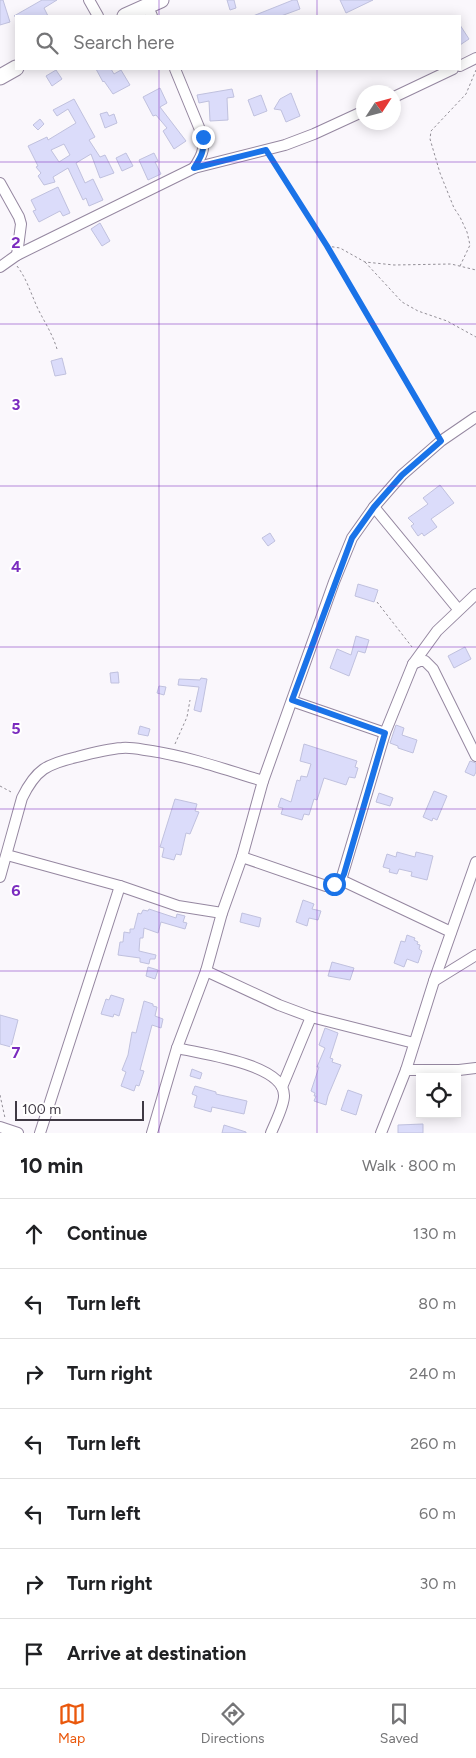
<!DOCTYPE html>
<html lang="en">
<head>
<meta charset="utf-8">
<style>
  body { margin:0; font-family:Figtree,sans-serif; background:#f2f2f2; color:#202124 }
  .controls { position:absolute; right:15px; bottom:15px; display:grid; overflow:hidden; border-radius:0px; box-shadow:0 2px 12px #0003 }
  .controls button { width:45px; height:45px; display:grid; place-items:center; padding:0; border:0; border-bottom:1px solid #e0e0e0; background:#fff; color:#202124; font:25px sans-serif }
  .compass { position:absolute; left:356px; top:85px; width:45px; height:45px; border-radius:50%; background:#fff; box-shadow:0 2px 12px #0003; rotate:54deg }
  .scale { position:absolute; left:15px; bottom:12px; width:129px; box-sizing:border-box; padding-left:5px; border:2px solid #3f3944; border-top:0; font-size:14px; line-height:18px; white-space:nowrap; color:#3f3944; -webkit-text-stroke:4px #fff; paint-order:stroke }
  .stop { position:absolute; width:15px; height:15px; margin:-11px; border:4px solid #1a73e8; border-radius:50%; background:#fff }
  .stop.end { background:#1a73e8; border-color:#fff; box-shadow:0 1px 5px #0008 }
  .list { margin:0; padding:0; list-style:none }
  h2 { display:flex; justify-content:space-between; align-items:center; height:65px; margin:0; padding:0 20px; font-size:21px }
  h2 small { font-size:16px; font-weight:400; color:#757577 }
  .list li { display:grid; grid-template-columns:32px 1fr auto; gap:15px; align-items:center; box-sizing:border-box; height:70px; padding:0 20px; border-top:1px solid #e0e0e0 }
  .list b { display:block; font-size:19px; white-space:nowrap }
  .list em { font-size:16px; font-style:normal; color:#757577 }
  .icon { flex:none; width:28px; height:28px; fill:none; stroke:currentColor; stroke-width:2; stroke-linecap:round; stroke-linejoin:round }
  .map { position:relative; flex:none; width:476px; height:1133px; overflow:hidden }
  .search { position:absolute; background:#fff; box-shadow:0 2px 12px #0003; left:15px; right:15px; top:15px; height:55px; display:flex; align-items:center; gap:12px; box-sizing:border-box; padding:0 18px; border-radius:0px; color:#757577; font-size:19px }
  .sheet { height:555px; background:#fff }
  nav { display:flex; justify-content:space-around; align-items:center; box-sizing:border-box; height:70px; border-top:1px solid #e0e0e0; background:#fff; font-size:14px; color:#757577 }
  nav a { display:grid; justify-items:center; gap:2px }
  nav .on { color:#ea580c }
  .map>svg:first-child { display:block }
  .building { fill:#dbdcfa; stroke:#c0c1de; fill-rule:evenodd }
  .lines { fill:none; stroke-linecap:round; stroke-linejoin:round }
  .street-casing { stroke:#9587a0; stroke-width:12 }
  .secondary-casing { stroke:#9587a0; stroke-width:17 }
  .path { stroke:#938f97; stroke-width:1; stroke-dasharray:2.5 2.5; stroke-linecap:butt }
  .street { stroke:#fff; stroke-width:10 }
  .secondary { stroke:#fff; stroke-width:15 }
  .route { stroke:#1a73e8; stroke-width:6 }
  .grid { fill:none; stroke:#7b2cbf; stroke-width:1; stroke-opacity:0.55 }
  .grid-label { font-size:16px; text-anchor:middle; font-weight:bold; fill:#7b2cbf; stroke:#fff; stroke-width:4; stroke-linejoin:round; paint-order:stroke }
</style>
</head>
<body>
<div class="map">
<svg width="476" height="1133" viewBox="0 0 476 1133">
  <rect width="100%" height="100%" fill="#faf7fc"/>
  <g class="building">
    <path d="M0,0h3l7,22 -10,3z"/>
    <path d="M42,0h15l-13,8 4,8h-34z"/>
    <path d="M227,0h7l2,8 -6,2z"/>
    <path d="M293,0h4l3,9 -19,7h-28z"/>
    <path d="M340,0h33l-27,13z"/>
    <path d="M460,25l9,14 -9,6z"/>
    <path d="M96,69h15l3,5 7,-4 9,15 -17,9 -9,-13 -1,1z"/>
    <path d="M56,70l6,9 -10,7 -6,-10z"/>
    <path d="M160,88l7,15 -7,4 26,34 -12,8 -11,-18 4,-3 -11,-13 -3,1 -10,-19z"/>
    <path d="M232,89l2,8 -7,1 1,22 -18,1 -1,-20 -10,2 -2,-8z"/>
    <path d="M291,93l9,23 -14,6 -5,-12 -7,-1 6,-10z"/>
    <path d="M261,95l6,16 -13,5 -6,-16z"/>
    <path d="M74,99l21,38 -6,3 11,17 5,-2 9,18 -14,5 -9,-24 -15,9 9,20 8,-4 10,21 -14,6 -3,-8 -3,2 -15,-32 -15,9 2,5 -11,3 -6,-9 3,-3 -5,-6 2,-1 -10,-20 19,-9 1,3 28,-17 -8,-14 -11,7 -4,-6zM64,144l6,11 -11,7 -8,-12z"/>
    <path d="M107,112l2,4 5,-2 3,9 -12,5 -5,-14z"/>
    <path d="M40,119l4,5 -6,6 -5,-5z"/>
    <path d="M126,153l7,13 -11,5 -6,-13z"/>
    <path d="M154,153l4,8 -3,1 6,12 -13,6 -9,-20z"/>
    <path d="M58,187l12,26 -7,3 -3,-5 -21,11 -6,-11 3,-1 -5,-10z"/>
    <path d="M100,223l10,18 -8,5 -11,-17z"/>
    <path d="M62,358l4,16 -11,2 -4,-15z"/>
    <path d="M440,485l14,18 -23,16 6,8 -13,9 -2,-3 -4,3 -7,-10 3,-2 -6,-6 20,-14 -5,-6z"/>
    <path d="M270,533l5,8 -7,5 -6,-8z"/>
    <path d="M358,584l20,6 -4,12 -19,-6z"/>
    <path d="M356,636l13,4 -4,13 -7,-2 -9,25 -19,-8 7,-19 14,6z"/>
    <path d="M465,647l6,12 -17,9 -6,-12z"/>
    <path d="M118,672l1,11h-8l-1,-10z"/>
    <path d="M201,678l6,1 -6,33 -7,-2 5,-23 -21,-2 1,-6 21,1z"/>
    <path d="M159,686l7,1 -2,8 -7,-2z"/>
    <path d="M396,725l8,3 -2,7 15,5 -4,13 -15,-5v-2l-8,-3z"/>
    <path d="M140,726l10,3 -2,7 -10,-2z"/>
    <path d="M304,744l53,17 -2,6 3,1 -3,10 -6,-1 -3,8 -22,-7 -7,22 -3,-1 -5,16 -5,-1 -2,6 -21,-6 2,-6 -5,-1 3,-9 10,4 6,-22 3,1 1,-5 6,1 4,-13 -11,-3z"/>
    <path d="M470,761l6,2v9l-2,4 -9,-4z"/>
    <path d="M434,791l13,5 -10,24 -4,-2 -1,3 -9,-4z"/>
    <path d="M379,793l14,5 -3,8 -14,-4z"/>
    <path d="M175,799l22,5 -2,7 4,1 -9,22 -4,-1 -5,22 -5,-1 -2,6 -12,-3 2,-9 -4,-1z"/>
    <path d="M397,852l18,5 1,-5 17,4 -6,24 -16,-4 1,-4 -13,-3 -2,5 -8,-2 1,-3 -7,-2 4,-13 9,3z"/>
    <path d="M303,900l11,4 -2,5 9,2 -3,9 -9,-2 -2,8 -11,-4z"/>
    <path d="M149,909l27,9 1,-4 8,2 -2,6 4,1 -2,6 -24,-7 -3,11 -14,-5 -1,10h-3l-1,13 17,4 -1,4h-5l-1,5 -9,-2v-4l-22,-3 2,-13h3l1,-10 6,1v-4h4l4,-16 3,1 2,-4 5,1z"/>
    <path d="M242,913l19,5 -2,9 -19,-5z"/>
    <path d="M407,935l8,3 -1,2 4,2 -1,2 3,1 -1,4 3,2 -4,12 -11,-4 -3,8 -10,-4 7,-22 4,1z"/>
    <path d="M332,962l22,6 -4,12 -22,-4z"/>
    <path d="M148,967l10,3 -3,9 -9,-3z"/>
    <path d="M111,995l13,4 -5,17 -5,-2 -1,3 -12,-3 5,-15 3,1z"/>
    <path d="M144,1001l9,3v2l4,1 -2,9 8,3 -2,9 -9,-3 -12,45 4,1 -5,15 -3,-1 -2,6 -13,-5 5,-14 -4,-2 6,-15 4,-23 4,1z"/>
    <path d="M0,1015l18,5 -7,27 -11,-3z"/>
    <path d="M325,1028l13,5 -8,25 3,1 -1,3 9,3 -13,31 -2,9 -12,-4 2,-5h-2l1,-3 -4,-2 8,-24h-2l8,-19 -6,-3z"/>
    <path d="M192,1069l10,4 -2,6 -10,-3z"/>
    <path d="M195,1086l21,6v2l31,7 -3,13 -32,-7 -1,5 -17,-5 3,-11 -5,-2z"/>
    <path d="M348,1090l14,5 -6,20 -15,-5z"/>
    <path d="M423,1124v9h-25v-8z"/>
    <path d="M224,1125l22,7v1h-24z"/>
  </g>
  <g class="lines">
    <defs>
      <g id="street">
        <path d="M89,0l9,16"/>
        <path d="M148,7l4,9"/>
        <path d="M460,66l16,-8"/>
        <path d="M175,69l28,68c2,13 -2,20 -9,31"/>
        <path d="M394,97l59,-28"/>
        <path d="M0,183l19,34 2,7 -4,31"/>
        <path d="M0,267l17,-12 177,-87 91,-23 29,-11 50,-23"/>
        <path d="M374,507l84,102"/>
        <path d="M413,664l7,-3h5l8,8 43,87"/>
        <path d="M292,701l93,32"/>
        <path d="M7,855l113,31 58,20 44,7"/>
        <path d="M242,857l84,29 8,-2 7,-4 44,-147 28,-69 24,-33 39,-37"/>
        <path d="M0,877l22,-79c14,-29 25,-34 55,-41 15,-4 30,-8 45,-9 10,-1 21,2 30,3 38,6 75,19 111,30"/>
        <path d="M341,880l110,52"/>
        <path d="M206,971l73,34 32,12 103,26"/>
        <path d="M434,981l42,-26"/>
        <path d="M177,1048c24,6 108,16 107,48 0,10 -9,27 -13,37"/>
        <path d="M406,1070h53l17,-2"/>
        <path d="M282,1087l29,-70"/>
        <path d="M0,1127l18,6"/>
        <path d="M40,1133l80,-247"/>
        <path d="M152,1133l25,-85 29,-77 16,-58 20,-56 21,-76 71,-199 18,-44 22,-31 28,-32 39,-34 35,-24"/>
        <path d="M381,1133l25,-63 28,-89 42,-119"/>
      </g>
      <g id="secondary">
        <path d="M125,16l36,-16"/>
        <path d="M0,77l16,-9"/>
      </g>
    </defs>
    <use href="#street" class="street-casing"/>
    <use href="#secondary" class="secondary-casing"/>
    <g class="path">
      <path d="M272,159l55,87 109,186"/>
      <path d="M327,246l13,2 25,14 29,3 57,-1 25,6"/>
      <path d="M365,262l37,40 16,9 29,10 29,16"/>
      <path d="M17,266c10,13 14,28 21,43 7,14 14,24 19,40"/>
      <path d="M460,266l10,-21 -3,-13 -7,-15 -6,-9 -14,-35 -10,-34 1,-8 35,-37 10,-24"/>
      <path d="M377,602l35,45"/>
      <path d="M175,744l12,-27 3,-17"/>
      <path d="M0,786l13,7"/>
      <path d="M0,1095l5,23"/>
    </g>
    <use href="#street" class="street"/>
    <use href="#secondary" class="secondary"/>
  </g>
  <g class="lines">
    <path class="route" d="M203,137c2,13 -2,20 -9,31l72,-18 61,96 114,195 -39,34 -28,32 -22,31 -60,162 93,33 -41,141 -3,6 -7,4"/>
  </g>
  <path class="grid" d="M159,0v16M317,0v16M159,69v1064M317,69v1064M0,162h476M0,324h476M0,486h476M0,647h476M0,809h476M0,971h476"/>
  <g class="grid-label">
    <text x="16" y="248">2</text>
    <text x="16" y="410">3</text>
    <text x="16" y="572">4</text>
    <text x="16" y="734">5</text>
    <text x="16" y="896">6</text>
    <text x="16" y="1058">7</text>
  </g>
</svg>
<div class="controls">
<button><svg class="icon" aria-label="locate" viewBox="0 0 24 24"><circle cx="12" cy="12" r="6"/><path d="M12 2v4M12 18v4M2 12h4M18 12h4"/></svg></button>
</div>
<svg class="compass" viewBox="-18 -18 36 36"><path d="M0-13l5 13h-10z" fill="#e53935"/><path d="M0 13l5-13h-10z" fill="#757577"/></svg>
<div class="scale">100 m</div>
<div class="stop" style="left:334px;top:884px"></div>
<div class="stop end" style="left:203px;top:137px"></div>
<div class="search"><svg class="icon" aria-label="search" viewBox="0 0 24 24"><circle cx="10" cy="10" r="6"/><path d="M15 15l6 6"/></svg>Search here</div>
</div>
<section class="sheet">
<h2>10 min<small>Walk · 800 m</small></h2>
<ul class="list">
<li><svg class="icon" aria-label="ahead" viewBox="0 0 24 24"><path d="M12 20V5M6 11l6-6 6 6"/></svg><div><b>Continue</b></div><em>130 m</em></li>
<li><svg class="icon" aria-label="left" viewBox="0 0 24 24"><path d="M17 20v-9H6M10 6l-5 5 5 5"/></svg><div><b>Turn left</b></div><em>80 m</em></li>
<li><svg class="icon" aria-label="right" viewBox="0 0 24 24"><path d="M7 20v-9h11M14 6l5 5-5 5"/></svg><div><b>Turn right</b></div><em>240 m</em></li>
<li><svg class="icon" aria-label="left" viewBox="0 0 24 24"><path d="M17 20v-9H6M10 6l-5 5 5 5"/></svg><div><b>Turn left</b></div><em>260 m</em></li>
<li><svg class="icon" aria-label="left" viewBox="0 0 24 24"><path d="M17 20v-9H6M10 6l-5 5 5 5"/></svg><div><b>Turn left</b></div><em>60 m</em></li>
<li><svg class="icon" aria-label="right" viewBox="0 0 24 24"><path d="M7 20v-9h11M14 6l5 5-5 5"/></svg><div><b>Turn right</b></div><em>30 m</em></li>
<li><svg class="icon" aria-label="arrive" viewBox="0 0 24 24"><path d="M6 21V4h12l-3 4 3 4H6"/></svg><div><b>Arrive at destination</b></div></li>
</ul>
</section>
<nav>
<a class="on"><svg class="icon" aria-label="map" viewBox="0 0 24 24"><path d="M3 6l6-2 6 2 6-2v14l-6 2-6-2-6 2zM9 4v14M15 6v14"/></svg>Map</a>
<a><svg class="icon" aria-label="directions" viewBox="0 0 24 24"><path d="M12 3l9 9-9 9-9-9zM9 14v-3h6M13 9l2 2-2 2"/></svg>Directions</a>
<a><svg class="icon" aria-label="saved" viewBox="0 0 24 24"><path d="M7 4h10v16l-5-4-5 4z"/></svg>Saved</a>
</nav>
</body>
</html>
